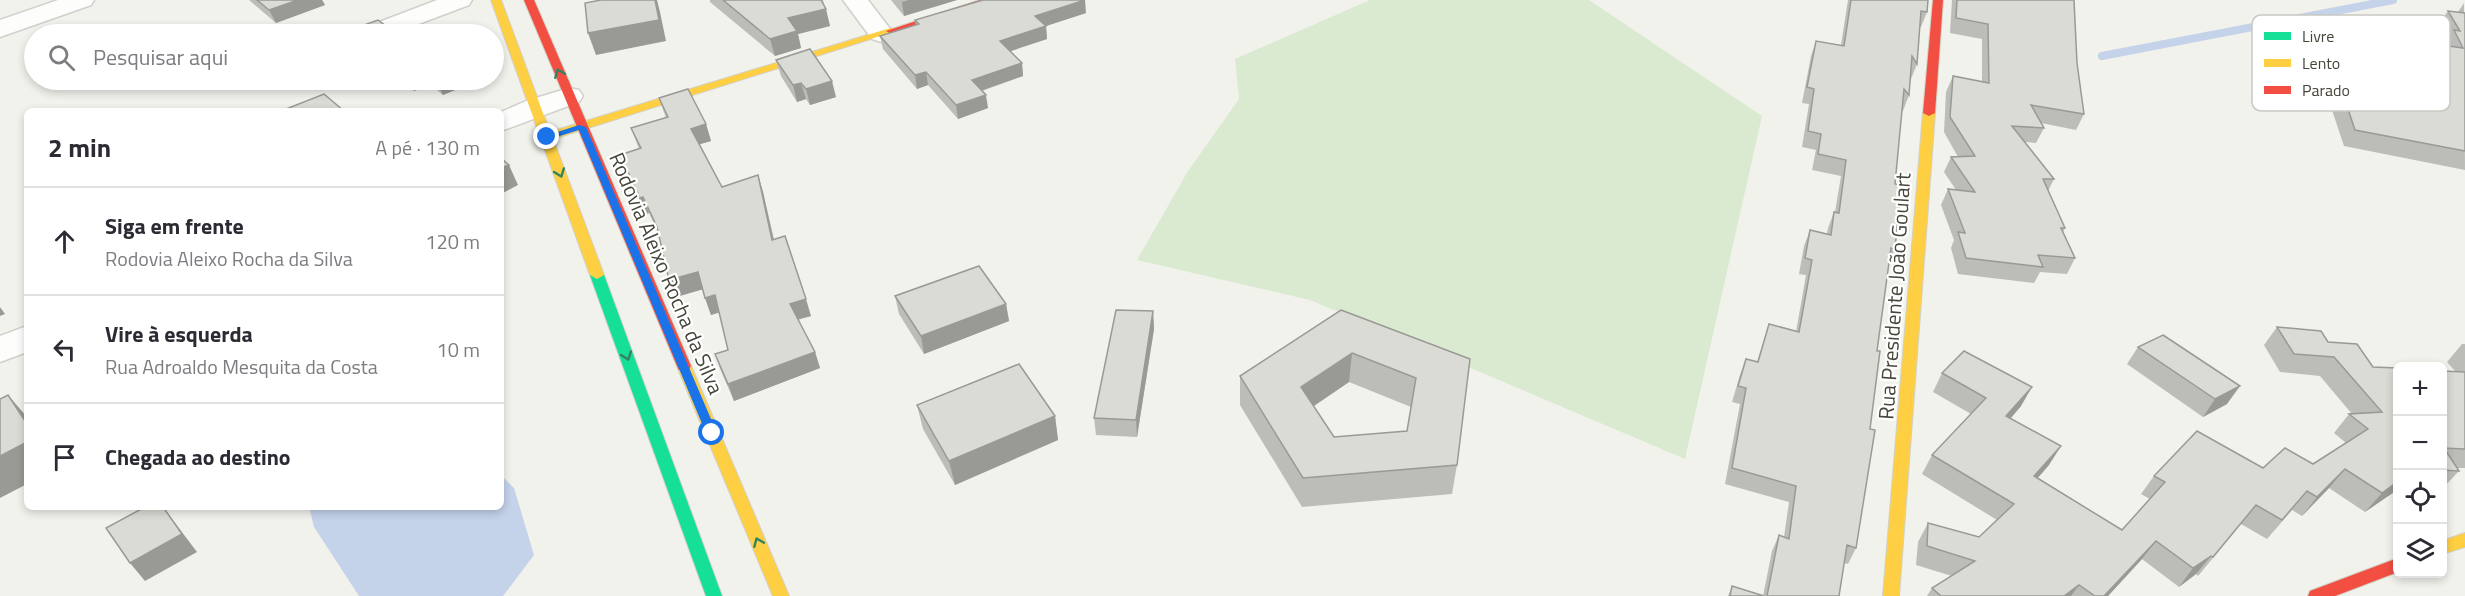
<!DOCTYPE html>
<html lang="pt">
<head>
<meta charset="utf-8">
<style>
  body { margin:0; font-family:"Titillium Web",sans-serif; background:#f7f7f7; color:#2b2b33 }
  .controls { position:absolute; right:18px; bottom:18px; display:grid; overflow:hidden; border-radius:9px; box-shadow:0 3px 9px #0003 }
  .controls button { width:54px; height:54px; display:grid; place-items:center; padding:0; border:0; border-bottom:2px solid #e1e1e2; background:#fff; color:#2b2b33; font:30px sans-serif }
  .stop { position:absolute; width:18px; height:18px; margin:-14px; border:4px solid #1a73e8; border-radius:50%; background:#fff }
  .stop.end { background:#1a73e8; border-color:#fff; box-shadow:0 2px 6px #0008 }
  .list { margin:0; padding:0; list-style:none }
  h2 { display:flex; justify-content:space-between; align-items:center; height:78px; margin:0; padding:0 24px; font-size:26px }
  h2 small { font-size:20px; font-weight:400; color:#7c7c81 }
  .list li { display:grid; grid-template-columns:39px 1fr auto; gap:18px; align-items:center; box-sizing:border-box; height:108px; padding:0 24px; border-top:2px solid #e1e1e2 }
  .list b { display:block; font-size:22px; white-space:nowrap }
  .list p { margin:0; font-size:20px; white-space:nowrap; color:#7c7c81 }
  .list em { font-size:20px; font-style:normal; color:#7c7c81 }
  .icon { flex:none; width:33px; height:33px; fill:none; stroke:currentColor; stroke-width:2; stroke-linecap:round; stroke-linejoin:round }
  .map { position:relative; flex:none; width:2465px; height:596px; overflow:hidden }
  .search { position:absolute; background:#fff; box-shadow:0 3px 9px #0003; left:24px; top:24px; width:480px; height:66px; display:flex; align-items:center; gap:15px; box-sizing:border-box; padding:0 21px; border-radius:33px; color:#7c7c81; font-size:22px }
  .panel { position:absolute; background:#fff; box-shadow:0 3px 9px #0003; left:24px; top:108px; width:480px; height:402px; border-radius:9px }
  .map>svg:first-child { display:block }
  .green { fill:#daead0 }
  .water { fill:#c4d2ea }
  .lines { fill:none; stroke-linecap:round; stroke-linejoin:round }
  .stream { stroke:#c4d2ea; stroke-width:8 }
  .street-casing { stroke:#d0cfcb; stroke-width:3 }
  .fast-casing { stroke:#d2d1c6; stroke-width:2 }
  .slow-casing { stroke:#d2d1c6; stroke-width:2 }
  .jam-casing { stroke:#d2d1c6; stroke-width:2 }
  .street { fill:#fdfdfc; fill-rule:evenodd }
  .fast { fill:#16e098; fill-rule:evenodd }
  .slow { fill:#ffcf43; fill-rule:evenodd }
  .jam { fill:#f24e42; fill-rule:evenodd }
  .wall { fill:#bcbcb8; fill-rule:evenodd }
  .shaded-wall { fill:#999996 }
  .building { fill:#dbdbd6; stroke:#999996; stroke-width:1.5; fill-rule:evenodd }
  .oneway { stroke:#338360 }
  .route { fill:#1a73e8 }
  .labels { text-anchor:middle; dominant-baseline:central; stroke-width:4.5; stroke-linejoin:round; paint-order:stroke }
  .street-label { font-size:21px; fill:#47453a; stroke:#fff }
  .key { fill:#fff; stroke:#c8c7c4; stroke-width:1.5 }
  .key-label { font-size:16px; fill:#47453a }
</style>
</head>
<body>
<div class="map">
<svg width="2465" height="596" viewBox="0 0 2465 596">
  <rect width="100%" height="100%" fill="#f2f2ed"/>
  <path class="green" d="M1370,0h219l173,116 -77,343 -375,-159 -173,-40 51,-89 51,-72 -4,-40z"/>
  <path class="water" d="M501,475l13,13 20,67 -31,41h-144l-45,-69 -5,-20h192z"/>
  <g class="lines">
    <path class="stream" d="M2102,56l291,-56"/>
    <defs>
      <g id="street">
        <path d="M58,0h36l-3,5 -91,32v-17z"/>
        <path d="M437,0h35l-3,5 -77,29h-35l4,-5z"/>
        <path d="M843,0h25l26,34 -4,5 -9,3 -9,-3z"/>
        <path d="M569,88l10,2 4,6 -4,6 -78,29v-19l25,-11z"/>
        <path d="M27,326v26l-27,10v-26z"/>
      </g>
      <path id="fast" d="M597,271l7,4 118,321h-16l-116,-321z"/>
      <g id="slow">
        <path d="M491,0h10l49,132 337,-103 4,-1 5,3 -343,108 51,136 -7,4 -7,-4z"/>
        <path d="M1929,110l6,3 -36,483h-16l40,-483z"/>
        <path d="M684,361l5,1 2,4 98,230h-16l-96,-230 2,-4z"/>
        <path d="M2465,533v14l-23,7v-13z"/>
      </g>
      <g id="jam">
        <path d="M524,0h10l157,366 -2,4h-10l-2,-4z"/>
        <path d="M980,0h16l-101,33 -4,1 -5,-3z"/>
        <path d="M1933,0h10l-8,113 -6,3 -6,-3z"/>
        <path d="M2398,558v14l-63,24h-27l2,-5z"/>
      </g>
    </defs>
    <use href="#street" class="street-casing"/>
    <use href="#fast" class="fast-casing"/>
    <use href="#slow" class="slow-casing"/>
    <use href="#jam" class="jam-casing"/>
    <use href="#street" class="street"/>
    <use href="#fast" class="fast"/>
    <use href="#slow" class="slow"/>
    <use href="#jam" class="jam"/>
  </g>
  <g class="wall">
    <path d="M249,0h73l3,5 -49,18z"/>
    <path d="M710,0h113l7,26 -32,8 3,14 -26,8 -65,-54z"/>
    <path d="M891,0h66l-53,16z"/>
    <path d="M1848,0h80l-1,12 -6,15h-1l-3,37 -6,15 -1,-2 -1,18 -6,16 -1,-1 -7,74v65l-6,14 -12,88 -21,197 -8,16 -4,-1 -5,33h-111l4,-10 31,10 9,-45 7,-16 5,2 5,-35 -64,-18 15,-80 -8,-2 8,-27 6,-16 11,3 12,-38 27,8 10,-57 -7,-1 5,-28 6,-16 17,4 1,-6 6,-16h1l6,-36 -29,-6 4,-20 -14,-3 7,-43 -7,-1 9,-47 5,-15 25,4z"/>
    <path d="M1952,0h122l3,63 7,51 -8,16 -35,-7 3,5 -8,15 -11,-1 29,37 -6,12 17,37 -2,4 12,26 -8,16 -27,-2 -6,11 -76,-9 -7,-26 3,-8 -13,-35 7,-16 8,1 -12,-18 7,-15h7l-14,-25 2,-40 7,-16 29,6v-43l-32,-6z"/>
    <path d="M2464,3l1,167 -121,-24 -19,-57 11,-16 89,17 -15,-33 10,-15 23,3 3,-4 -9,-15 11,-15 10,1z"/>
    <path d="M1086,13l-40,13 1,13 -37,12 12,12 1,13 -41,15 6,17 -30,11 -30,-34 -11,4 -34,-40 -3,-13 36,-11 -1,-5z"/>
    <path d="M776,60l60,37 -26,8 -4,-6 -9,3 -16,-26z"/>
    <path d="M364,80h115l-36,15 -13,-11 -16,7 -13,-10 -23,9z"/>
    <path d="M659,98l47,26 5,17 -11,3 22,43 36,-12 5,17 11,47 37,77 -13,4 17,32 5,16 -86,33 -13,-30 -6,-17 13,-4 -9,-38 -8,3 -9,-26 -26,8 -17,-63 -10,-21 -3,1 -20,-43 -6,-16 19,-6 -8,-21 35,-10z"/>
    <path d="M895,296l111,8 3,17 -85,33 -25,-40z"/>
    <path d="M1341,310l129,49 -13,106 -5,29 -150,13 -62,-102v-29zM1349,382l62,25 -4,24 -73,6 -20,-31z"/>
    <path d="M1153,311l1,18 -17,108 -41,-2 -2,-17z"/>
    <path d="M2277,327l51,15 45,25 24,123 -32,22 -36,-24 -27,28 -10,-6 -25,29 -26,-15 -43,52 -2,-2 -17,13 -37,-28 -34,37h-181l5,-8 20,-12 -36,-11 2,-23 10,-19 51,14 18,-17 -75,-46 10,-19 39,-41 -38,-22 9,-19 79,33 -10,12 38,47 -11,13 84,52 28,-31 -9,-5 13,-18 159,-12 33,-21 -12,-10 15,-19h3l-32,-38 -40,-4 -16,-27z"/>
    <path d="M2462,344h3v124h-8l2,3 -17,18v-118h13l-8,-9z"/>
    <path d="M2138,347l89,57 -24,13 -76,-53z"/>
    <path d="M917,405l138,11 3,24 -103,45 -32,-56z"/>
  </g>
  <g class="shaded-wall">
    <path d="M298,0h24l3,5 -49,18 -7,-13z"/>
    <path d="M655,0h2l3,12 6,29 -70,14 -8,-22z"/>
    <path d="M909,0h48l-53,16 -2,-14z"/>
    <path d="M1085,0l1,13 -40,13 1,13 -45,15 -2,-13 35,-25z"/>
    <path d="M826,9l4,17 -32,8 3,14 -26,8 -5,-17 18,-21z"/>
    <path d="M1022,63l1,13 -49,17 -2,-13z"/>
    <path d="M926,72l2,13 -11,4 -2,-14z"/>
    <path d="M372,80h29v1l-23,9z"/>
    <path d="M409,80h19l2,4 -16,7z"/>
    <path d="M436,80h43l-36,15z"/>
    <path d="M832,81l4,16 -26,8 -4,-16z"/>
    <path d="M801,83l5,16 -9,3 -4,-17z"/>
    <path d="M986,95l2,13 -30,11 -2,-14z"/>
    <path d="M706,124l5,17 -14,4 -6,-16z"/>
    <path d="M509,165l9,20 -17,9v-26z"/>
    <path d="M758,175l5,17 14,64 -5,-16z"/>
    <path d="M643,197l6,16 -3,1 -6,-16z"/>
    <path d="M698,272l6,17 -28,8 -7,-17z"/>
    <path d="M715,295l6,17 -10,3 -6,-17z"/>
    <path d="M806,299l5,17 -16,4 -5,-16z"/>
    <path d="M1006,304l3,17 -85,33 -3,-18z"/>
    <path d="M0,307l5,7 -5,2z"/>
    <path d="M1153,311l1,18 -17,108 -1,-17z"/>
    <path d="M815,352l5,16 -86,33 -6,-17z"/>
    <path d="M1352,353l-3,29 -50,34 2,-29z"/>
    <path d="M2240,386l-13,18 -24,13 12,-18z"/>
    <path d="M2032,387l-11,19 -25,29 10,-19z"/>
    <path d="M8,395l19,22v7z"/>
    <path d="M1055,416l3,24 -103,45 -6,-24z"/>
    <path d="M27,442v42l-27,14v-42z"/>
    <path d="M2061,446l-12,19 -26,29 11,-18z"/>
    <path d="M2345,469l-16,19 -27,28 15,-19z"/>
    <path d="M2397,482v8l-32,22 17,-19z"/>
    <path d="M163,507l34,45 -52,29 -15,-18z"/>
    <path d="M2156,541l-14,18 -34,37h-4z"/>
    <path d="M2211,556l-15,18 -17,13 14,-19z"/>
    <path d="M2079,585l-8,11h-7z"/>
  </g>
  <g class="building">
    <path d="M257,0h41l-29,10z"/>
    <path d="M601,0h54l4,20 -71,13 -3,-30z"/>
    <path d="M723,0h98l5,9 -38,9 9,13 -27,8z"/>
    <path d="M983,0h102l-50,16 11,10 -46,15 22,22 -50,17 14,15 -30,10 -30,-33 -11,3 -35,-39 39,-12 -4,-4z"/>
    <path d="M1851,0h77l-1,12 -6,-1 -4,53 -5,-8 -3,39 -5,-6 -9,95 6,1 -6,64 -4,-1 -14,103h3l-10,78 5,1 -19,118 -9,-3 -8,51h-72l12,-61 10,4 7,-53 -64,-18 14,-80 -8,-2 8,-27 12,3 11,-38 30,8 13,-72 -7,-2 5,-28 21,5 3,-23 5,1 7,-53 -28,-6 3,-20 -13,-3 6,-42 -7,-2 9,-46 28,5z"/>
    <path d="M1957,0h117l3,63 7,51 -53,-9 13,23 -32,-2 42,53h-11l22,49h-4l14,30 -37,-3 5,12 -77,-9 -8,-26 7,1 -17,-44 27,3 -24,-35 24,-1 -25,-39 3,-41 36,7 -1,-59 -32,-6z"/>
    <path d="M2448,11l17,2v138l-110,-21 -19,-57 109,21 -25,-52 43,6 -9,-18 6,1z"/>
    <path d="M378,20l19,14h-58z"/>
    <path d="M810,49l22,32 -26,8 -5,-6 -8,2 -17,-25z"/>
    <path d="M688,89l18,35 -15,5 31,58 36,-12 14,65 13,-4 21,63 -16,5 25,48 -87,32 -13,-30 13,-4 -13,-55 -10,3 -7,-26 -29,8 -12,-53 -14,-30 -3,1 -20,-43 21,-7 -10,-20 37,-11 -9,-19z"/>
    <path d="M324,94l20,17h-63z"/>
    <path d="M501,158l8,7 -8,3z"/>
    <path d="M979,266l27,38 -85,32 -26,-40z"/>
    <path d="M1116,310l37,1 -17,109 -42,-2z"/>
    <path d="M1341,310l129,49 -13,106 -154,13 -63,-102zM1352,353l64,25 -9,53 -73,6 -33,-50z"/>
    <path d="M2277,327l44,4 7,11 29,2 16,23 24,1v114l-15,11 -37,-24 -28,28 -10,-6 -25,29 -26,-15 -43,52 -2,-1 -18,12 -37,-27 -52,55h-9l-16,-11 -15,11h-123l-9,-8 43,-27 -48,-15 1,-23 51,14 35,-33 -82,-49 54,-57 -44,-25 22,-22 68,36 -26,29 55,30 -27,30 88,54 43,-48 -11,-6 43,-45 66,37 22,-20 28,16 55,-35 -19,-15 33,-2 -48,-55 -40,-3z"/>
    <path d="M2163,335l77,51 -25,13 -77,-52z"/>
    <path d="M1019,364l36,52 -106,45 -32,-56z"/>
    <path d="M2442,371l23,1v77l-21,-1 15,23 -17,-1z"/>
    <path d="M8,395l19,29v18l-27,14v-57z"/>
    <path d="M145,507h18l19,27 -52,29 -24,-35z"/>
    <path d="M1732,586l32,10h-34z"/>
  </g>
  <defs><path id="oneway-chevron" d="M-2-3.5L2.5 0L-2 3.5" fill="none" stroke-width="1.6" stroke-linecap="round" stroke-linejoin="round" transform="scale(1.5)"/></defs>
  <g class="oneway">
    <use href="#oneway-chevron" transform="translate(559 73) rotate(-112)"/>
    <use href="#oneway-chevron" transform="translate(560 173) rotate(70)"/>
    <use href="#oneway-chevron" transform="translate(627 356) rotate(70)"/>
    <use href="#oneway-chevron" transform="translate(758 542) rotate(-113)"/>
  </g>
  <path class="route" d="M579,125l7,2 131,306 -1,3 -4,1 -6,-4 -127,-303 -32,10 -5,-3z"/>
  <g class="labels">
    <g class="street-label">
      <text transform="translate(667 273) rotate(67)">Rodovia Aleixo Rocha da Silva</text>
      <text transform="translate(1894 296) rotate(-86)">Rua Presidente João Goulart</text>
    </g>
  </g>
  <rect x="2252" y="15" width="198" height="96" rx="9" class="key"/>
  <rect x="2264" y="32" width="27" height="8" fill="#16e098"/>
  <rect x="2264" y="59" width="27" height="8" fill="#ffcf43"/>
  <rect x="2264" y="86" width="27" height="8" fill="#f24e42"/>
  <g class="key-label">
    <text x="2302" y="42">Livre</text>
    <text x="2302" y="69">Lento</text>
    <text x="2302" y="96">Parado</text>
  </g>
</svg>
<div class="controls">
<button>+</button>
<button>−</button>
<button><svg class="icon" aria-label="locate" viewBox="0 0 24 24"><circle cx="12" cy="12" r="6"/><path d="M12 2v4M12 18v4M2 12h4M18 12h4"/></svg></button>
<button><svg class="icon" aria-label="layers" viewBox="0 0 24 24"><path d="M12 4l9 5-9 5-9-5zM3 14l9 5 9-5"/></svg></button>
</div>
<div class="stop" style="left:712px;top:433px"></div>
<div class="stop end" style="left:547px;top:137px"></div>
<div class="search"><svg class="icon" aria-label="search" viewBox="0 0 24 24"><circle cx="10" cy="10" r="6"/><path d="M15 15l6 6"/></svg>Pesquisar aqui</div>
<section class="panel">
<h2>2 min<small>A pé · 130 m</small></h2>
<ul class="list">
<li><svg class="icon" aria-label="ahead" viewBox="0 0 24 24"><path d="M12 20V5M6 11l6-6 6 6"/></svg><div><b>Siga em frente</b><p>Rodovia Aleixo Rocha da Silva</p></div><em>120 m</em></li>
<li><svg class="icon" aria-label="left" viewBox="0 0 24 24"><path d="M17 20v-9H6M10 6l-5 5 5 5"/></svg><div><b>Vire à esquerda</b><p>Rua Adroaldo Mesquita da Costa</p></div><em>10 m</em></li>
<li><svg class="icon" aria-label="arrive" viewBox="0 0 24 24"><path d="M6 21V4h12l-3 4 3 4H6"/></svg><div><b>Chegada ao destino</b></div></li>
</ul>
</section>
</div>
</body>
</html>
